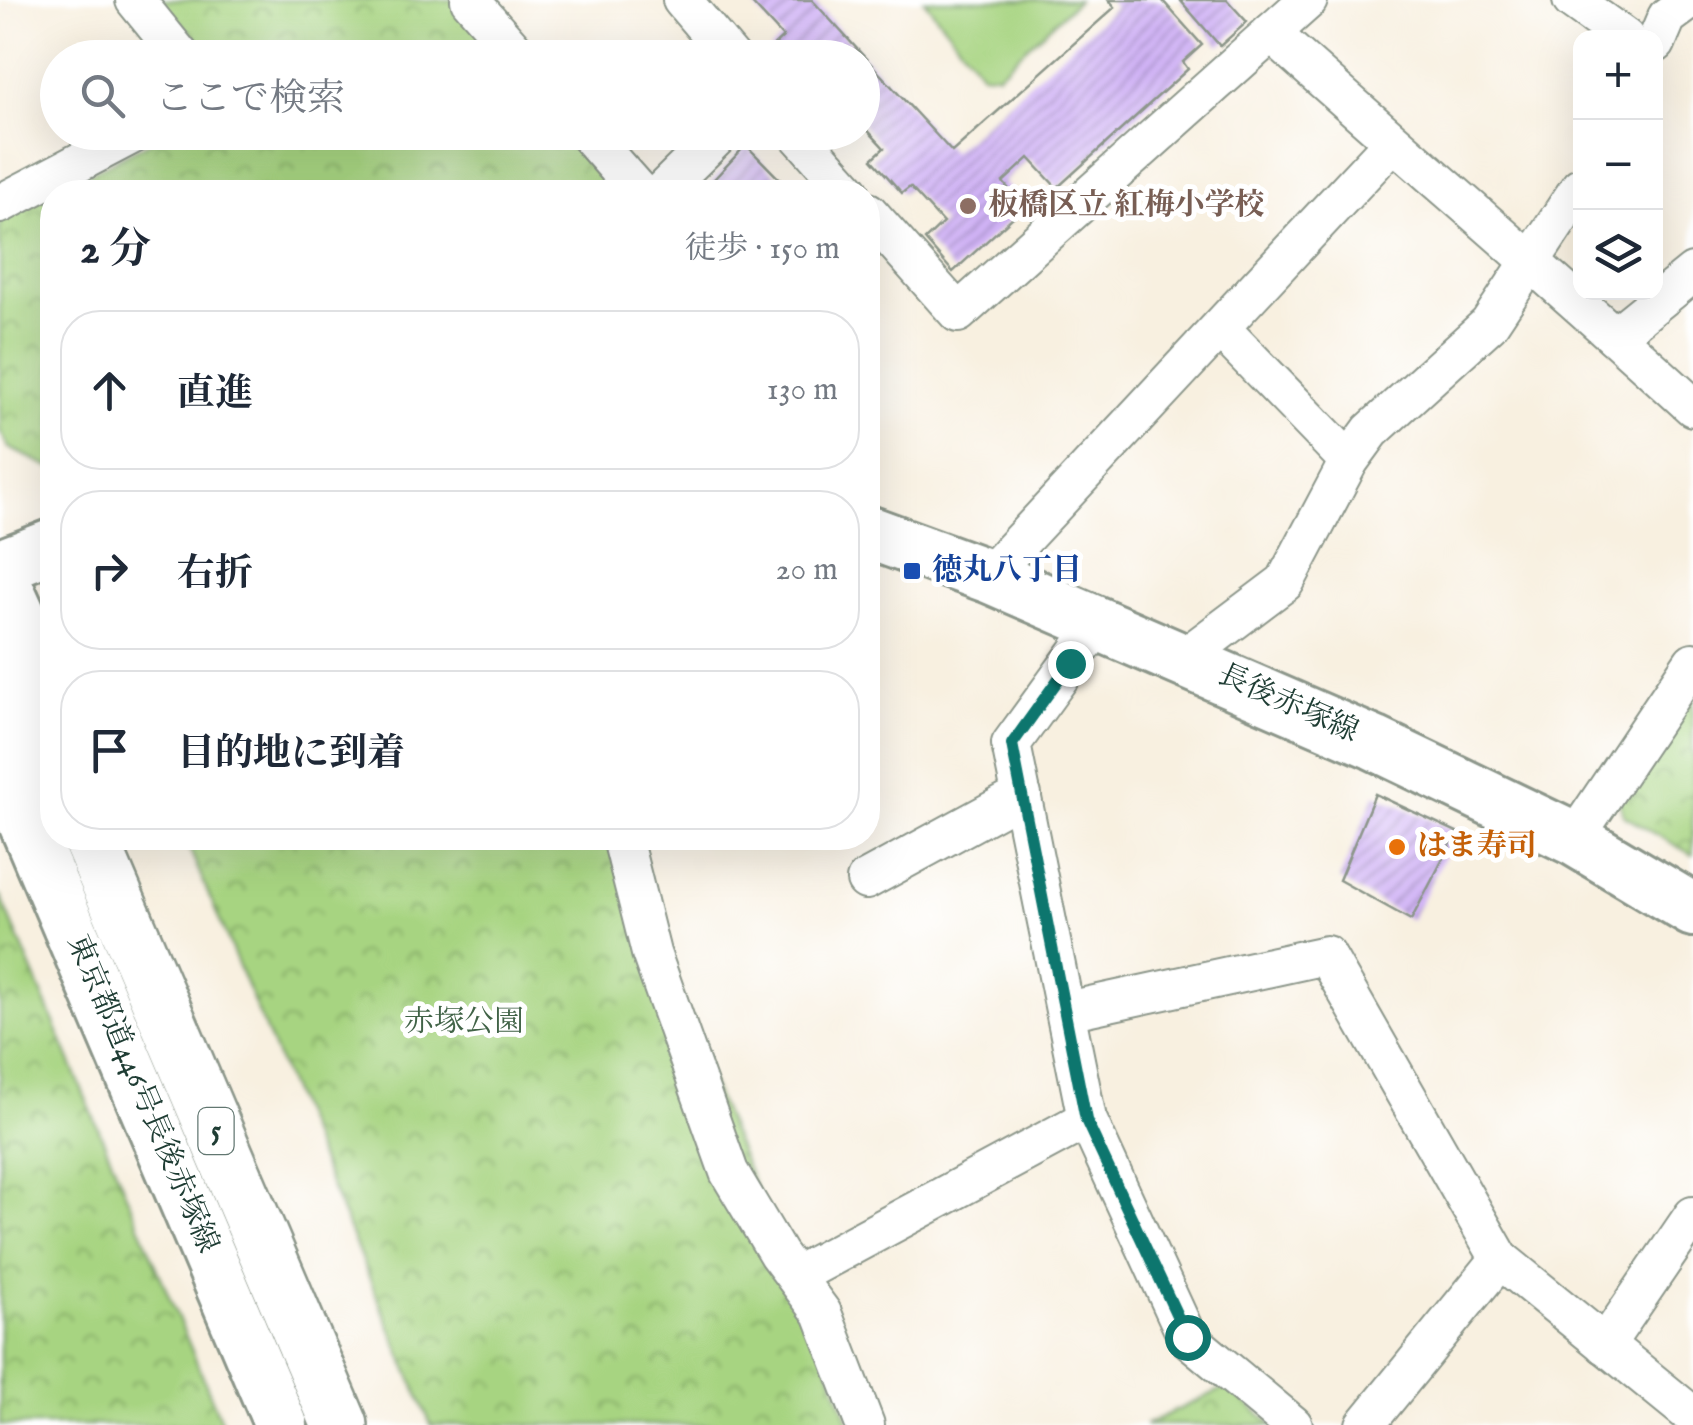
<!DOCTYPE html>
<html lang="ja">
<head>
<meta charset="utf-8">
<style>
  body { margin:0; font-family:"IM FELL English","Noto Serif JP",serif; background:#f6f6f7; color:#1f2937 }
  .controls { position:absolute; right:30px; top:30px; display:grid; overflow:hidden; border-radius:20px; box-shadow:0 10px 40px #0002 }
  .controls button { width:90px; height:90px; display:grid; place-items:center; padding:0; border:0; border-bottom:2px solid #e0e1e3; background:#fff; color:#1f2937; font:50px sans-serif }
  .stop { position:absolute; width:30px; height:30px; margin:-22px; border:8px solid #0f766e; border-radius:50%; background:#fff }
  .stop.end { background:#0f766e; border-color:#fff; box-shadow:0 2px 10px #0008 }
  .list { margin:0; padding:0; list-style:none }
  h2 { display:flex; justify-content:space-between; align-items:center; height:130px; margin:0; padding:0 40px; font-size:42px }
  h2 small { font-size:32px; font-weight:400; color:#747a83 }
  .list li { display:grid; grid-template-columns:65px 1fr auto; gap:30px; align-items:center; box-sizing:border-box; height:160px; margin:0 20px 20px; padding:0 20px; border:2px solid #e0e1e3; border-radius:40px }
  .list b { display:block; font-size:38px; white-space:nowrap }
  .list em { font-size:32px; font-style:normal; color:#747a83 }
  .icon { flex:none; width:55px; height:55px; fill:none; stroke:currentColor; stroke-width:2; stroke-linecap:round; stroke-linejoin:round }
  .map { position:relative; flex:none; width:1693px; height:1425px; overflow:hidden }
  .search { position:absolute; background:#fff; box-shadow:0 10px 40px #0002; left:40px; top:40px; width:840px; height:110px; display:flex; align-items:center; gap:25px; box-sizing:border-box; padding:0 35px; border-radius:55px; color:#747a83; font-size:38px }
  .panel { position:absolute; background:#fff; box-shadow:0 10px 40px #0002; left:40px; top:180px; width:840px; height:670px; border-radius:40px }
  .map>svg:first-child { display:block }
  .park { fill:url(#park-crowns); stroke:#63885a; stroke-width:2.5 }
  .garden { fill:#a7d481; stroke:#63885a; stroke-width:2.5 }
  .building { fill:url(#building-hatch) }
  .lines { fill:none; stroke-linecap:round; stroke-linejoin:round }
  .minor-casing { stroke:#8c968a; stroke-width:42 }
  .secondary-casing { stroke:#8c968a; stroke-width:58 }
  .motorway-casing { stroke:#8c968a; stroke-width:60 }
  .minor { stroke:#fff; stroke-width:38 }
  .secondary { stroke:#fff; stroke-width:52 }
  .motorway { stroke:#fff; stroke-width:55 }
  .route { stroke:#0f766e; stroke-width:12 }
  .education-dot { fill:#8d6e63; stroke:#fff; stroke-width:4 }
  .transit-dot { fill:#1a4fb4; stroke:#fff; stroke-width:4 }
  .food-dot { fill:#e8710a; stroke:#fff; stroke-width:4 }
  .labels { text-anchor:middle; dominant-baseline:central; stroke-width:10; stroke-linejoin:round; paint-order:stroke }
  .shield { fill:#fff; stroke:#627771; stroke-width:2.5 }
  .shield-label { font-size:28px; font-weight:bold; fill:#1f3d34 }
  .education-label { font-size:30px; font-weight:bold; fill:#785e54; stroke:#fff; text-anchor:start }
  .transit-label { font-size:30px; font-weight:bold; fill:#164399; stroke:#fff; text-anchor:start }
  .street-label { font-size:30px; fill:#1f3d34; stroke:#fff }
  .food-label { font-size:30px; font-weight:bold; fill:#c56008; stroke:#fff; text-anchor:start }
  .park-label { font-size:30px; fill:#416347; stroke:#fff }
</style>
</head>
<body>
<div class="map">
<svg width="1693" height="1425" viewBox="0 0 1693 1425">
  <defs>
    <pattern id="park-crowns" width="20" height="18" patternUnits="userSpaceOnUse" patternTransform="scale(2.5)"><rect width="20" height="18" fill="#a7d481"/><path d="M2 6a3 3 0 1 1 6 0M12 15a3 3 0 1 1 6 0" fill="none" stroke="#87ad6a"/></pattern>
    <pattern id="building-hatch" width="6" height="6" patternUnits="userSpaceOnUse" patternTransform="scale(2.5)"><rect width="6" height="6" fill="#d0b2f5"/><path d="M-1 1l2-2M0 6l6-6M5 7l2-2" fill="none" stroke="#a892c7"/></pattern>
  </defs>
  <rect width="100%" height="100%" fill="#fff"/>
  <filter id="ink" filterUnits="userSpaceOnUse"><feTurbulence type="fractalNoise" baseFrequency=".01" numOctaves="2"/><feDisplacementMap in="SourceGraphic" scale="20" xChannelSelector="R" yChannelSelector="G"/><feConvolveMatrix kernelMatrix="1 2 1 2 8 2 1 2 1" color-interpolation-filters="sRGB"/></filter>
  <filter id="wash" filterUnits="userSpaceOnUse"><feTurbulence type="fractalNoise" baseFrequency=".0048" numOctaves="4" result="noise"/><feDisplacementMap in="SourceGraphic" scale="40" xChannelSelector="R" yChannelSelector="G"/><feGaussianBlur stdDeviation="2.25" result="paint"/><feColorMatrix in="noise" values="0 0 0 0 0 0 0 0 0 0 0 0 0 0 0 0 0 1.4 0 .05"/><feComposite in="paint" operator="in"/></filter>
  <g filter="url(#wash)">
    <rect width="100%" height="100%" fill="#f8f0e0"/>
    <g class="park">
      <path d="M160,0h293l49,57h-290z"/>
      <path d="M170,132l396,1 51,59h-564z"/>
      <path d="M52,193v275l-43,-20 -9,-17v-211z"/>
      <path d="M1693,689v166l-69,-39 -6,-17z"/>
      <path d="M185,838h422l203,480 40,107h-419z"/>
      <path d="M0,894l223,531h-223z"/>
      <path d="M1227,1387l46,38h-128z"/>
    </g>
    <path class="garden" d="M924,0h154l-80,74 -16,-1z"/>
    <g id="blocks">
      <g class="building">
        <path d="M749,0h63l140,152 163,-145 -6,-7h53l40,45 -19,17 5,7 -131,119 -28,-30 -26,24 21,25 -71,65 -28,-32 18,-17 -33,-36 -8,6 -30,-34 12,-11 -22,-24v-66h-84l-8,-9 13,-12z"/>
        <path d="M1180,0h47l20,22 -27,24z"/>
        <path d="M746,145l46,47h-90z"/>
        <path d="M1375,794l82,38 -46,88 -72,-40z"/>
      </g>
    </g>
  </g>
  <g filter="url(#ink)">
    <use href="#blocks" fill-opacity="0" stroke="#8c968a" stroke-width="2.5"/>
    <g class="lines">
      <defs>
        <g id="minor">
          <path d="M135,0l47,58"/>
          <path d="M470,0l51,58"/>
          <path d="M682,0l49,58"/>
          <path d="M1572,0l53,38"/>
          <path d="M1271,33c140,126 284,247 422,374"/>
          <path d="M1656,43l11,-26 23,-17"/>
          <path d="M586,132l53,60"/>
          <path d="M796,132l54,60"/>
          <path d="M661,192l61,-60"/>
          <path d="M0,204l137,-72"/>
          <path d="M868,212l90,101 350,-313"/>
          <path d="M1220,328l129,133"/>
          <path d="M1615,336l78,-63"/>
          <path d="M988,576l404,-433"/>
          <path d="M1099,623l-88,121 76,375 100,218 106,88"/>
          <path d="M1184,658l101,-76 64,-121 22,-30 118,-107 91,-137"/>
          <path d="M622,838l29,115 78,219 49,82 44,59 43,112"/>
          <path d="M1574,839l119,-177"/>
          <path d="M866,880l156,-85"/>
          <path d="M1067,1011l259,-56 174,304 193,157"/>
          <path d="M795,1276l292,-157"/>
          <path d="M1605,1345l88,-129"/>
          <path d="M1365,1425l135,-166"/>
        </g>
        <g id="secondary">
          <path d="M868,532l120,44 386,167 200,96 119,71"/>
          <path d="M0,566l52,-20"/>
          <path d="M0,573l47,104"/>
          <path d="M0,764l281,661"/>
        </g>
        <g id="motorway">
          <path d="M0,631l41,93"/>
          <path d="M0,691l52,121"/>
          <path d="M90,838l250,587"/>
        </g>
      </defs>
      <use href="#minor" class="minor-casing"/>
      <use href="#secondary" class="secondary-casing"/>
      <use href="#motorway" class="motorway-casing"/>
      <use href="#minor" class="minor"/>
      <use href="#secondary" class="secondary"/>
      <use href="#motorway" class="motorway"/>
    </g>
  </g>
  <g class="lines" filter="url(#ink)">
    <path class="route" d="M1070,663l-58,81 74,376 101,217"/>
  </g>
  <circle class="education-dot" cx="968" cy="206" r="10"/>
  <rect class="transit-dot" x="902" y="561" width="20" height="20" rx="5"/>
  <circle class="food-dot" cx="1397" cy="847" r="10"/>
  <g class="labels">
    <rect class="shield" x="198.5" y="1108" width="35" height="46" rx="8"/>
    <g class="shield-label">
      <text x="216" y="1131">5</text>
    </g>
    <g class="education-label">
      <text x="988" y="206">板橋区立 紅梅小学校</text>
    </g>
    <g class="transit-label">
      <text x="932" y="571">徳丸八丁目</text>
    </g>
    <g class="street-label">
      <text transform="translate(1288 704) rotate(24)">長後赤塚線</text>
      <text transform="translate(142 1094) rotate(67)">東京都道446号長後赤塚線</text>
    </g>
    <g class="food-label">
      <text x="1417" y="847">はま寿司</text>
    </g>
    <g class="park-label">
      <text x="464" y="1023">赤塚公園</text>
    </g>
  </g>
</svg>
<div class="controls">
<button>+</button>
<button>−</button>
<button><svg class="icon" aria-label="layers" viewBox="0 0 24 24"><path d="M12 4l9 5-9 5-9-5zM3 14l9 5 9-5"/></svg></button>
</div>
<div class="stop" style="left:1187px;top:1337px"></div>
<div class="stop end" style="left:1070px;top:663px"></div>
<div class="search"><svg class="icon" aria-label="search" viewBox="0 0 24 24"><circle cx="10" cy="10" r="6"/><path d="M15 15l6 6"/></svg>ここで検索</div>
<section class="panel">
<h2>2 分<small>徒歩 · 150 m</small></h2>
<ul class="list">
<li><svg class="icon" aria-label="ahead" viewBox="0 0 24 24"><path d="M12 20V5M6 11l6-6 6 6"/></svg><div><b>直進</b></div><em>130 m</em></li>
<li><svg class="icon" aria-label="right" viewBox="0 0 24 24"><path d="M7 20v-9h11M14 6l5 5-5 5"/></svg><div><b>右折</b></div><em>20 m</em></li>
<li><svg class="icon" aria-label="arrive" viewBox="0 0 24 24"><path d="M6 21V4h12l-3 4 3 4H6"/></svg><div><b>目的地に到着</b></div></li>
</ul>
</section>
</div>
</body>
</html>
